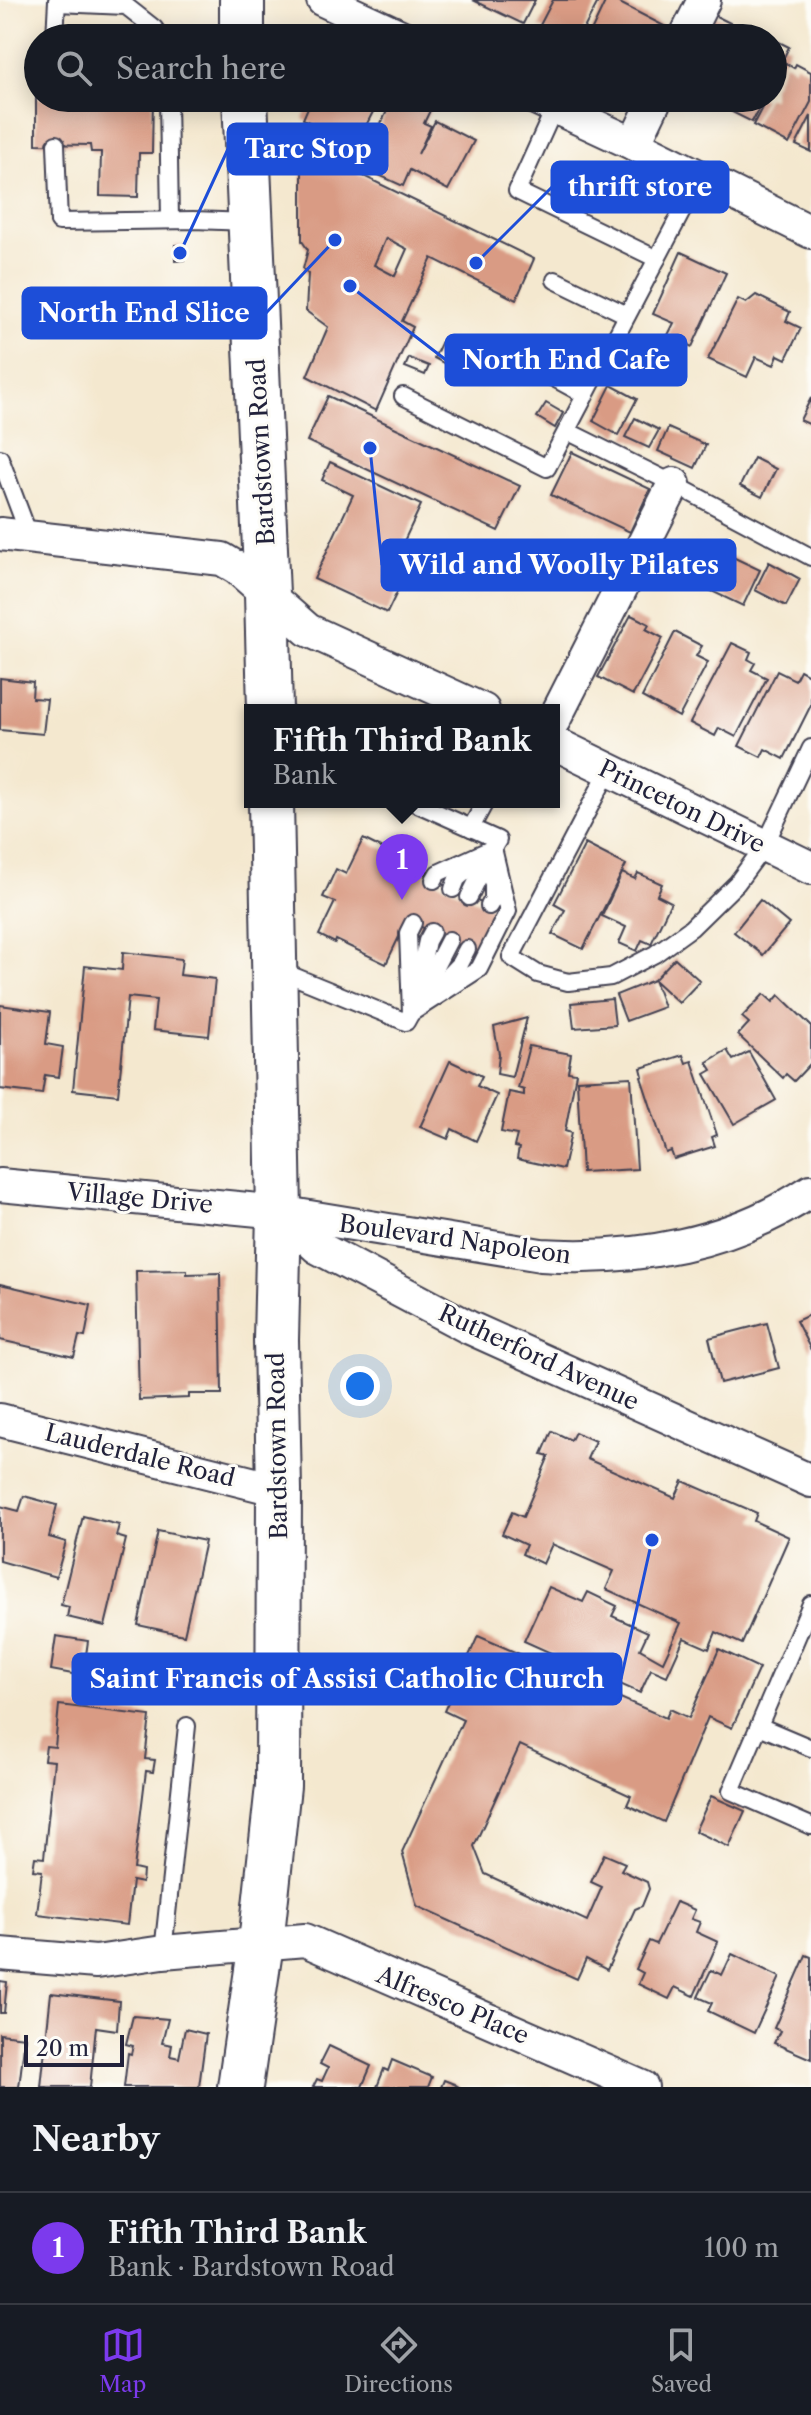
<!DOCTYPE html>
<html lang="en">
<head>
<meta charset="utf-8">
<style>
  body { margin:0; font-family:"Libre Caslon Text",serif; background:#20242c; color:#f1f3f6 }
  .scale { position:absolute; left:24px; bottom:20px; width:100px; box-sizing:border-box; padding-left:8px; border:4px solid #22223b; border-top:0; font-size:22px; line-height:28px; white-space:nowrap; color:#22223b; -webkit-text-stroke:6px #fdfcf7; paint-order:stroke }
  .you { position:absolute; left:360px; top:1386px; width:28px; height:28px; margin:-20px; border:6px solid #fff; border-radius:50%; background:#1a73e8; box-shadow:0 0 0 12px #1a73e833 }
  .badge { display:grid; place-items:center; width:52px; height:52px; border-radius:50%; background:#7c3aed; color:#fff; font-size:26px; font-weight:700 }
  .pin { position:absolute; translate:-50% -66px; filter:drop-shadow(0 2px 4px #0008) }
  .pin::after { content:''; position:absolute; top:42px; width:28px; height:24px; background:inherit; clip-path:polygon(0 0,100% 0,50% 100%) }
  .popup { position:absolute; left:244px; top:704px; width:316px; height:104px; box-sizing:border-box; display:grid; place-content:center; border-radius:0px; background:#171b24; filter:drop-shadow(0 2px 6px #0005); font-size:26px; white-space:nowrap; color:#9ea1a6 }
  .popup b { font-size:30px; color:#f1f3f6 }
  .popup::after { content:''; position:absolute; left:50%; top:100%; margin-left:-16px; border:16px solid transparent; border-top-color:#171b24 }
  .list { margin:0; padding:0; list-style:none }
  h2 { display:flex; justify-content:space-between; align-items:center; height:104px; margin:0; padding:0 32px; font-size:34px }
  h2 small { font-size:26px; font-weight:400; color:#9ea1a6 }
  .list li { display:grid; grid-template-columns:52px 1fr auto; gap:24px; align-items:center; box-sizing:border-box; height:112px; padding:0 32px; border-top:2px solid #363941 }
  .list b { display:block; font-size:30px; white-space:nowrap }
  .list p { margin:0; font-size:26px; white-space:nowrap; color:#9ea1a6 }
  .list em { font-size:26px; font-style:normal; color:#9ea1a6 }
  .icon { flex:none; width:44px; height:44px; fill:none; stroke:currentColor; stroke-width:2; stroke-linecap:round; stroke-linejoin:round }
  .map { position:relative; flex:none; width:811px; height:2087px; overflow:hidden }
  .search { position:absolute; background:#171b24; box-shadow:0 4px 20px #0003; left:24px; right:24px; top:24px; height:88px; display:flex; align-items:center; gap:20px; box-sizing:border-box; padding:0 28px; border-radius:44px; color:#9ea1a6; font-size:30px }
  .sheet { height:216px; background:#171b24 }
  nav { display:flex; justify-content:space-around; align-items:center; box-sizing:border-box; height:112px; border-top:2px solid #363941; background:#171b24; font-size:22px; color:#9ea1a6 }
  nav a { display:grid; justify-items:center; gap:4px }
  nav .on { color:#7c3aed }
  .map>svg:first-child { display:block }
  .building { fill:#d99b84; fill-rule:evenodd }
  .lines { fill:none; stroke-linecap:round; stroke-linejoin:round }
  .service-casing { stroke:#424051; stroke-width:20 }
  .minor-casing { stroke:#424051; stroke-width:36 }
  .primary-casing { stroke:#424051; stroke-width:48 }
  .service { stroke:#fff; stroke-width:16 }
  .minor { stroke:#fff; stroke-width:32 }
  .primary { stroke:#fff; stroke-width:44 }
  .labels { text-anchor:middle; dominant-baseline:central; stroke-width:6; stroke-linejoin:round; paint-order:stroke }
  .street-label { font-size:24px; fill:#22223b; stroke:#fdfcf7 }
  .leader { fill:none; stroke:#1d4ed8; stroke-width:3 }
  .callout-dot { fill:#1d4ed8; stroke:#fdfcf7; stroke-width:3 }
  .callout { fill:#1d4ed8; stroke:#1d4ed8; stroke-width:3 }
  .callout-label { font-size:26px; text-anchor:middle; font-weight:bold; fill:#fff }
</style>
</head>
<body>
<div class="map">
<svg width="811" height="2087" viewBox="0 0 811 2087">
  <rect width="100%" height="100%" fill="#fdfcf7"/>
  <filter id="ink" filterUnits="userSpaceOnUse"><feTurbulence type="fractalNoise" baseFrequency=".0125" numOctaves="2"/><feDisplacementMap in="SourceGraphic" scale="16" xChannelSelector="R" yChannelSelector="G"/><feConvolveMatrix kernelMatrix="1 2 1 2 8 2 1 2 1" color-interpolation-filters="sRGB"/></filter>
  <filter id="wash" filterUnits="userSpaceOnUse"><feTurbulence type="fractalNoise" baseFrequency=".006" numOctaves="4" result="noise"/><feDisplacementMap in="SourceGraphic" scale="32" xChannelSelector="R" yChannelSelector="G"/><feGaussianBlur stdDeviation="1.8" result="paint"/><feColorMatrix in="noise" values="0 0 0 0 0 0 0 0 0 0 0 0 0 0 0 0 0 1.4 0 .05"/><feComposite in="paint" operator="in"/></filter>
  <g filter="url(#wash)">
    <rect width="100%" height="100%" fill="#f4e8cf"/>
    <g id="blocks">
      <g class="building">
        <path d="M473,0h62l-12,24z"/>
        <path d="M553,0h46l-20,38h-18l-22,-11z"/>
        <path d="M606,0h8l52,27 3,11h-81z"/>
        <path d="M708,12l30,15 -6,11h-38z"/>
        <path d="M751,28l13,7 7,3h-25z"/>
        <path d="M106,31h26v7h-25z"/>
        <path d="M773,39l16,8 -16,32z"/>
        <path d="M785,63l9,5 2,-4 15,8v30l-22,42 -36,-19 14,-27h6v-11z"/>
        <path d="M36,98h117l-1,55h-13l-1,44 -38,-1 1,-44h-10l-1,-7 -54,-1z"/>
        <path d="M312,98h68l-35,69 189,92 -18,41 -84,-42 -30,63 11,6 -37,84 -69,-35 21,-49 -22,-16 2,-37 -5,-5 5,-19 -6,-9v-99l8,-10 8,-3 24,11 -39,-21zM386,238l21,11 -12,27 -21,-11z"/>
        <path d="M393,98h43l-12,25 7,3 -13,28 17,-33 39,20 -26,49 -38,-20 -7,16 -42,-19z"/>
        <path d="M716,98h48l-12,24 -38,-19z"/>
        <path d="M811,116v36l-15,-7z"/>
        <path d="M175,245h9v15l-9,1z"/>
        <path d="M681,252l45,21 -34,74 -24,-12 6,-12 -21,-9z"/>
        <path d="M756,295l34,17 -4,9 15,7 -15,31 -8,-4 -4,10 -18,-8 -9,20 -39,-18 30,-60 8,4z"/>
        <path d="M442,341l14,7 -9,17 -13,-7z"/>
        <path d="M409,358l20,8 -4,9 -20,-8z"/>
        <path d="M611,385l26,14 -19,36 -25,-14z"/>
        <path d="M328,396l192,90 -22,45 -191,-90z"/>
        <path d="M811,398v27l-11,-5z"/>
        <path d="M546,403l17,10 -8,15 -18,-11z"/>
        <path d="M635,418l24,12 -10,18 -24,-11z"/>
        <path d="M668,428l38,17 -11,23 -37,-17z"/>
        <path d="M572,452l78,37 -20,43 -79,-37z"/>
        <path d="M754,458l22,11 -14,28 -22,-11z"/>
        <path d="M330,462l91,43 -32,68 14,7 -16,33 -73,-34 39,-84 -31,-15z"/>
        <path d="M718,550l42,20 -17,36 -42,-20z"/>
        <path d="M769,562l31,17 -14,27 -31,-16z"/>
        <path d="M631,615l18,9 -3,5 17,9 -30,57 -35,-18z"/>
        <path d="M675,632l27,14 -6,10 12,6 -29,55 -37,-20z"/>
        <path d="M732,643l19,9 -3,7 7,4 -4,7 16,8 -31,59 -17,-9 -4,8 -25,-13z"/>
        <path d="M800,670l11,6v29l-27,54 -19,-10 -4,8 -22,-11 38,-75 18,9z"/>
        <path d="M0,678l33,4 -1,16 15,1 -4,35 -43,-4z"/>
        <path d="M363,839l65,32 -3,5 75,36 -20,43 -73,-35 -21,44 -50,-24 -1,3 -16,-8 16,-33 -12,-5 13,-28 10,5z"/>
        <path d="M585,844l41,21 -43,84 -31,-15 13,-24 -11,-6z"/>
        <path d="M622,873l13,6 3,-6 24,11 -5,11 14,7 -20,42 -9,-4 -5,11 -18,-8 7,-16 -24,-11z"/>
        <path d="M760,900l29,24 -26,31 -29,-23z"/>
        <path d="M123,952l59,7 -2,16 35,4 -6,57 -56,-6 3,-30 -28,-3 -10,98 -45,-5 12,-124 37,4z"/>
        <path d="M675,958l25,23 -21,22 -25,-23 10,27 -38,14 -10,-26 38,-15z"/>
        <path d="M764,994l9,8 6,-7 32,31v37l-17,18 -8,-7 -3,4 -45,-43 11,-12 -7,-6z"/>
        <path d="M612,999l3,26 -41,3 -3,-25z"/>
        <path d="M0,1005l50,7 -4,32 17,3 -4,30 -14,-2 -3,19 -42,-5z"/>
        <path d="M527,1018l-15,59 -15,-3 2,-20 -5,-27z"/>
        <path d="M529,1046l42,8 -3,18 8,1 -11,58 6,2 -8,36 -46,-10 2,-11 -5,-1 3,-12 -16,-3 8,-40 15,3v-5l-6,-2z"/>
        <path d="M727,1050l6,10 16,-8 27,48 -42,24 -29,-50 7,-4 -5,-8z"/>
        <path d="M683,1055l3,8 6,-2 25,74 -5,2 3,9 -41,13 -3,-8 -5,2 -25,-76 2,-1 -2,-8z"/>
        <path d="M450,1061l32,15 -5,10 20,9 -21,46 -24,-12 -4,10 -28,-12z"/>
        <path d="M631,1077l6,92 -55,3 -5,-92z"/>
        <path d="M187,1270v4l33,-1 2,121h-33v4l-50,2 -3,-129z"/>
        <path d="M0,1284l91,21 -6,32 -6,-1 -5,21 -74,-17z"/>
        <path d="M811,1314v36l-15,-29z"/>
        <path d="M767,1323l12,45 -59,15 -11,-45z"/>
        <path d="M552,1431l19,9 4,-8 20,9 -8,18 88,39 8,-17 74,32 -3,8 35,16 -47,107 -26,-12 -7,17 -25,-11 -17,38 -16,-7 -11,24 -116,-52 25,-54 34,15 5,-10 29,14 -5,10 36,16 -8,17 23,13 18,-39 -75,-34 8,-18 -62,-27 -9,20 -21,-10 4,-9 -24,-11 10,-22 11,5 26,-61 -7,-2z"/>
        <path d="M24,1496l33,9 -8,32 17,5 -10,35 -56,-16v-55l19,5z"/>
        <path d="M83,1516l36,9 -3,11 10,3 -21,87 -38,-9 2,-10 -8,-2z"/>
        <path d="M158,1531l47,10 -21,94 -46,-10z"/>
        <path d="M56,1636l32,5 -5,35 -32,-6z"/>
        <path d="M478,1636l188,82 4,-9 19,9 30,-69 40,19 -27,60 -24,-11 -44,105 -37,-17 4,-9 -111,-51 -46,101 11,28 102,47 15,-34 -11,-5 13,-28 21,9 -4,7 26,12 2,7 -7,17 -7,3 -28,61 -21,-11 -9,20 -160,-73 -15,-54 61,-132 -19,-9z"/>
        <path d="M59,1705l91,11 -5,43 10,1 -2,12 -7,-1 -12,98 9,2 -1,12 -10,-2 -5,44 -90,-11 5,-43 -9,-1 2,-13 9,1 10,-97 -10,-1 2,-14 9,1z"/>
        <path d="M711,1796l34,15 -16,36 -34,-16z"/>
        <path d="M676,1902l19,8 -4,9 9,3 -4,10 22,10 -24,54 -19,-9 -6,12 -31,-15 5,-11 -7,-4 13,-28 7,3z"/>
        <path d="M732,1954l48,23 -26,56 -46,-22 4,-8 -14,-6 13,-27 11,5z"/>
        <path d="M806,1955l5,2v102l-37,-16 6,-12 -6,-3z"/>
        <path d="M0,1981l7,1 -3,31h-4z"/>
        <path d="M51,1993l68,8 -2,29 -21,-3 -6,60h-49z"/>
        <path d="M133,2016l35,3 -6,24 10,2 -2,11 5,1 4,1 6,-29 21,5 -7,53h-75l4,-34 3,1 2,-8 -7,-2z"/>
        <path d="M0,2034l25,3 -6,50h-19z"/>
        <path d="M329,2046l42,20 -9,21h-49l4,-8 5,2 6,-13 -8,-4z"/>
        <path d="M392,2060l40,17 -4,10h-51l7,-18 4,2z"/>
        <path d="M444,2080l10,4 5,3h-18z"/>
      </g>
    </g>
  </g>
  <g filter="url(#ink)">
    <use href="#blocks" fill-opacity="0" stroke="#424051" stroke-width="2"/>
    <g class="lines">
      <defs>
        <g id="service">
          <path d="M57,3l69,3 28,22 7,10"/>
          <path d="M55,38l2,-38"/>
          <path d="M168,98l2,122"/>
          <path d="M555,107l-38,84 140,68"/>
          <path d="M56,144l3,78 134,-2 56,2"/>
          <path d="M555,280l72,35"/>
          <path d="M519,359l66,36"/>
          <path d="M403,396l144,72 153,-291"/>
          <path d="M567,431l107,53 137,73"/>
          <path d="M0,458l30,80"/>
          <path d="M609,770l-98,187 27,17 30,8 43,-5 44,-23 36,-26 46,-45 28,-38 46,-97"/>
          <path d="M413,802l85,38 -5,8 -55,25 -4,7"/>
          <path d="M471,828l14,-26"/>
          <path d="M453,889l4,-10 20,-17"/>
          <path d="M469,897l22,-44"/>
          <path d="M489,906l4,-7v-25"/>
          <path d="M276,969l130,53 5,-9 -3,-80 5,-10"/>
          <path d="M423,990l26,-50"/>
          <path d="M416,992l11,-51 5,-9"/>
          <path d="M432,992l27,-28 8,-15"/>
          <path d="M411,1013l68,-44 29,-58 -15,-63"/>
          <path d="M811,1604l-80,187 80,35"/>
          <path d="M759,1726l52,22"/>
          <path d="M163,1952l24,-226"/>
        </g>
        <g id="minor">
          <path d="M323,0l82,38"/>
          <path d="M685,38l19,-38"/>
          <path d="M535,98l99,46 177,88"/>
          <path d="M634,144l22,-46"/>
          <path d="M0,534l222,25 15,9 71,62 175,80"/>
          <path d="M554,720l120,-236"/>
          <path d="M554,743l257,125"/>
          <path d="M0,1185l279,27 262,43c94,6 191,-11 270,-64"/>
          <path d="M279,1212l38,35 151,80 343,154"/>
          <path d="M0,1420l279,70"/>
          <path d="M0,1954l96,8 67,-10 142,-12 337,147"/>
        </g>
        <g id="primary">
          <path d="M242,0v38"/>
          <path d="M245,98l22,496 3,116"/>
          <path d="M240,2087l21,-144 17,-157 1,-296 -3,-150 3,-128 -8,-410"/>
        </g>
      </defs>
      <use href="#service" class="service-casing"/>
      <use href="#minor" class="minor-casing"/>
      <use href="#primary" class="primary-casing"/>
      <use href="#service" class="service"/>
      <use href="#minor" class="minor"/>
      <use href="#primary" class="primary"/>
    </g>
  </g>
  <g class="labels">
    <g class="street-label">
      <text transform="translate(261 452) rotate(-93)">Bardstown Road</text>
      <text transform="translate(682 806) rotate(26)">Princeton Drive</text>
      <text transform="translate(140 1198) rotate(5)">Village Drive</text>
      <text transform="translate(455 1239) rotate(8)">Boulevard Napoleon</text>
      <text transform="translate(539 1357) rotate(25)">Rutherford Avenue</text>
      <text transform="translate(277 1446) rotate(-91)">Bardstown Road</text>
      <text transform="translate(140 1455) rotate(14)">Lauderdale Road</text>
      <text transform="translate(453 2005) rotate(23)">Alfresco Place</text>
    </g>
  </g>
  <path class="leader" d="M180 253L228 149M476 263L552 187M335 240L266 313M350 286L446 360M370 448L382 565M652 1540L621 1679"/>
  <g class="callout-dot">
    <circle cx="180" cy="253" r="8"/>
    <circle cx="476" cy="263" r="8"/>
    <circle cx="335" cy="240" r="8"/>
    <circle cx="350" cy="286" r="8"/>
    <circle cx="370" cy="448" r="8"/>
    <circle cx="652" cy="1540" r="8"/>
  </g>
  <g class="callout">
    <rect x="228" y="124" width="159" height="50" rx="8"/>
    <rect x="552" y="162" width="176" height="50" rx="8"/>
    <rect x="23" y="288" width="243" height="50" rx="8"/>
    <rect x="446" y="335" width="240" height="50" rx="8"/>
    <rect x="382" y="540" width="353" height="50" rx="8"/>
    <rect x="73" y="1654" width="548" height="50" rx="8"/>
  </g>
  <g class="callout-label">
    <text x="308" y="158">Tarc Stop</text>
    <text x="640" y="196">thrift store</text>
    <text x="144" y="322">North End Slice</text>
    <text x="566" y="369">North End Cafe</text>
    <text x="559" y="574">Wild and Woolly Pilates</text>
    <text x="347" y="1688">Saint Francis of Assisi Catholic Church</text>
  </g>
</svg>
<div class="scale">20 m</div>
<div class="you"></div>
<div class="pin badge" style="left:402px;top:900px">1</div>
<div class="popup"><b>Fifth Third Bank</b>Bank</div>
<div class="search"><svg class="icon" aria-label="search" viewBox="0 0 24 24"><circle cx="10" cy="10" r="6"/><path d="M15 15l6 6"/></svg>Search here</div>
</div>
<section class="sheet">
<h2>Nearby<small></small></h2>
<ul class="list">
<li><span class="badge">1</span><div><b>Fifth Third Bank</b><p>Bank · Bardstown Road</p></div><em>100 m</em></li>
</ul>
</section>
<nav>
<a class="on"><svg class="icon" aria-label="map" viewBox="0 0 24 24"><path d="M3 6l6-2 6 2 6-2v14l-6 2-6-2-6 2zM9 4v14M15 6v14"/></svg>Map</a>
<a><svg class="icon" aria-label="directions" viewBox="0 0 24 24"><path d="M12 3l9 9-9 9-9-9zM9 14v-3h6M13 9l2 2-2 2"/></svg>Directions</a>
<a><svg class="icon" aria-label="saved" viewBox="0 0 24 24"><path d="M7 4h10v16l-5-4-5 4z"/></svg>Saved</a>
</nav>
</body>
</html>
